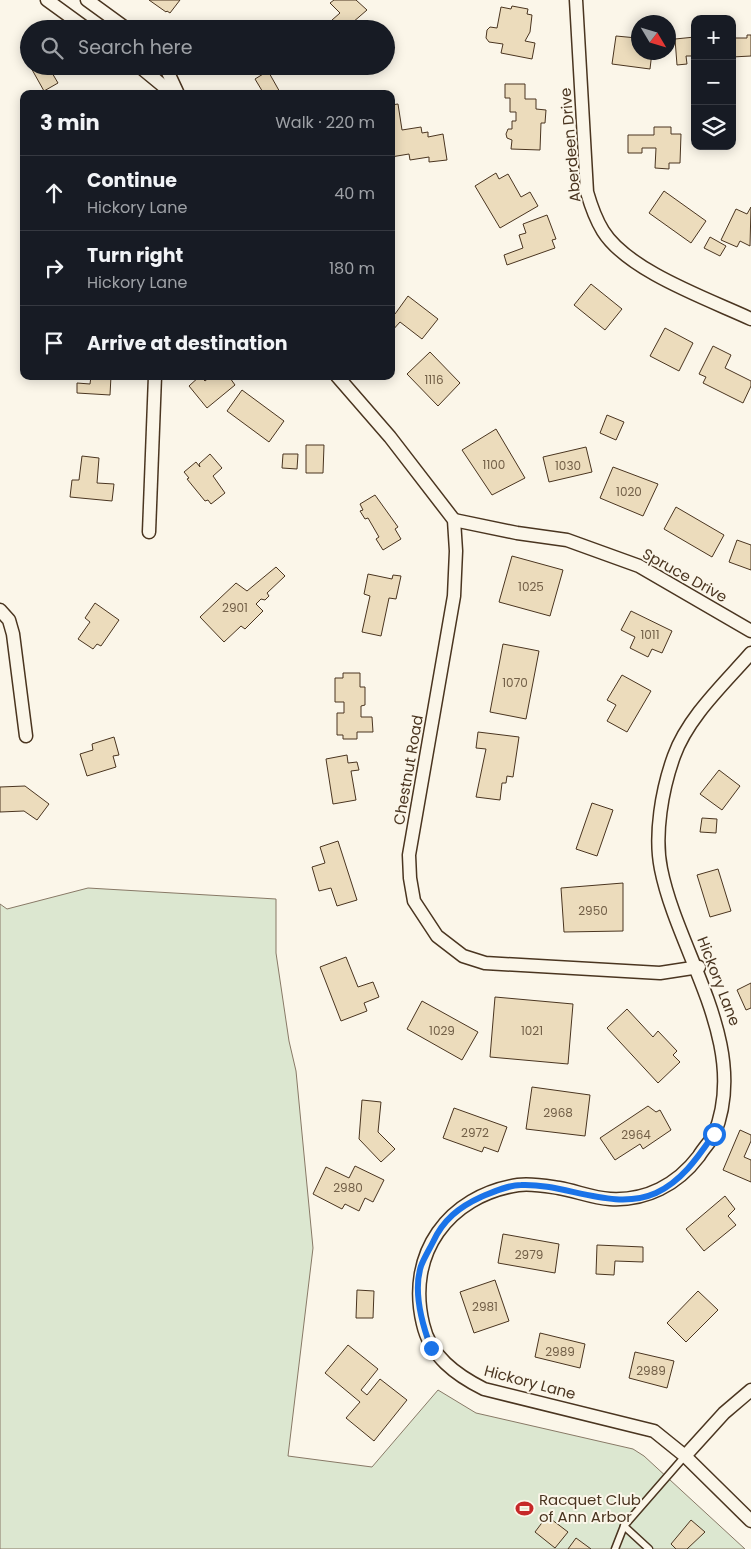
<!DOCTYPE html>
<html lang="en">
<head>
<meta charset="utf-8">
<style>
  body { margin:0; font-family:Poppins,sans-serif; background:#20242c; color:#f1f3f6 }
  .controls { position:absolute; right:15px; top:15px; display:grid; overflow:hidden; border-radius:10px; box-shadow:0 2px 12px #0003 }
  .controls button { width:45px; height:45px; display:grid; place-items:center; padding:0; border:0; border-bottom:1px solid #363941; background:#171b24; color:#f1f3f6; font:25px sans-serif }
  .compass { position:absolute; left:631px; top:15px; width:45px; height:45px; border-radius:50%; background:#171b24; box-shadow:0 2px 12px #0003; rotate:128deg }
  .stop { position:absolute; width:15px; height:15px; margin:-11px; border:4px solid #1a73e8; border-radius:50%; background:#fff }
  .stop.end { background:#1a73e8; border-color:#fff; box-shadow:0 1px 5px #0008 }
  .list { margin:0; padding:0; list-style:none }
  h2 { display:flex; justify-content:space-between; align-items:center; height:65px; margin:0; padding:0 20px; font-size:21px }
  h2 small { font-size:16px; font-weight:400; color:#9ea1a6 }
  .list li { display:grid; grid-template-columns:32px 1fr auto; gap:15px; align-items:center; box-sizing:border-box; height:75px; padding:0 20px; border-top:1px solid #363941 }
  .list b { display:block; font-size:19px; white-space:nowrap }
  .list p { margin:0; font-size:16px; white-space:nowrap; color:#9ea1a6 }
  .list em { font-size:16px; font-style:normal; color:#9ea1a6 }
  .icon { flex:none; width:28px; height:28px; fill:none; stroke:currentColor; stroke-width:2; stroke-linecap:round; stroke-linejoin:round }
  .map { position:relative; flex:none; width:751px; height:1549px; overflow:hidden }
  .search { position:absolute; background:#171b24; box-shadow:0 2px 12px #0003; left:20px; top:20px; width:375px; height:55px; display:flex; align-items:center; gap:12px; box-sizing:border-box; padding:0 18px; border-radius:28px; color:#9ea1a6; font-size:19px }
  .panel { position:absolute; background:#171b24; box-shadow:0 2px 12px #0003; left:20px; top:90px; width:375px; height:290px; border-radius:10px }
  .map>svg:first-child { display:block }
  .green { fill:#dce7d0; stroke:#887966 }
  .building { fill:#ecdcbc; stroke:#4a3520 }
  .lines { fill:none; stroke-linecap:round; stroke-linejoin:round }
  .lane-casing { stroke:#4a3520; stroke-width:9 }
  .street-casing { stroke:#4a3520; stroke-width:15 }
  .lane { stroke:#fbf6e9; stroke-width:6 }
  .street { stroke:#fbf6e9; stroke-width:12 }
  .route { stroke:#1a73e8; stroke-width:6 }
  .labels { text-anchor:middle; dominant-baseline:central; stroke-width:4; stroke-linejoin:round; paint-order:stroke }
  .number-label { font-size:12px; fill:#725f47 }
  .street-label { font-size:15px; fill:#4a3520; stroke:#fbf6e9 }
  .poi-label { font-size:15px; fill:#4a3520; stroke:#fbf6e9; text-anchor:start }
</style>
</head>
<body>
<div class="map">
<svg width="751" height="1549" viewBox="0 0 751 1549">
  <rect width="100%" height="100%" fill="#fbf6e9"/>
  <path class="green" d="M88,888l188,11v54l13,88 7,30 17,177 -25,208 84,11 66,-77 38,23 157,36 11,7 101,93h-745v-645l7,5z"/>
  <g class="building">
    <path d="M149,0h31l-10,13 -3,-2 -1,1z"/>
    <path d="M334,0h22l11,10 -22,19h-15l2,-9 8,-7 -10,-10z"/>
    <path d="M512,6l16,3 -1,5 5,1 -2,17 -5,9 10,2 -3,16 -31,-6 2,-9 -14,-2 -3,-4 1,-8 3,-3 7,1 4,-21 10,2z"/>
    <path d="M747,35h4v21l-19,1v-19h15z"/>
    <path d="M616,36l21,2 -1,10h2v4h14l-2,17 -38,-5z"/>
    <path d="M695,37v19h-9l1,8 -10,1 -2,-26z"/>
    <path d="M30,66h18l10,17 -14,8z"/>
    <path d="M268,71l13,23h-17l-9,-15z"/>
    <path d="M505,84h20v15h11v10l10,1 -1,13h-4l-1,27 -29,-1 1,-9 -5,-2 -1,-4 2,-5h4v-8h4v-9h-6v-14h-5z"/>
    <path d="M398,104l4,26 19,-3 1,6 6,-1v5l15,-3 4,26 -18,2v-5l-19,3 -1,-6 -18,3v-52z"/>
    <path d="M654,127h17v7h10l-1,29h-11v6l-14,-1 1,-20h-14v5h-14v-18h26z"/>
    <path d="M496,173l3,6 9,-5 13,23 9,-5 8,14 -38,22 -25,-42z"/>
    <path d="M664,191l42,30 -15,22 -42,-30z"/>
    <path d="M751,207l-1,39 -10,-5 -3,6 -16,-7 15,-31 11,5z"/>
    <path d="M547,215l9,24 -4,1 3,8 -48,17 -3,-10 19,-7 -4,-13 7,-2 -3,-9z"/>
    <path d="M710,237l16,9 -6,10 -16,-8z"/>
    <path d="M591,284l31,25 -17,21 -31,-25z"/>
    <path d="M408,296l30,23 -16,20 -22,-17 -9,10v-21l4,3z"/>
    <path d="M665,328l28,15 -14,28 -29,-15z"/>
    <path d="M713,346l18,9 -6,13 26,13v5l-8,17 -40,-20 3,-6 -7,-3z"/>
    <path d="M430,352l30,31 -22,23 -31,-32z"/>
    <path d="M91,376h20l-1,19 -33,-2v-10l13,1z"/>
    <path d="M200,376l5,5 6,-5h21l-2,2 5,7 -28,23 -18,-22z"/>
    <path d="M242,390l42,31 -15,21 -42,-31z"/>
    <path d="M607,415l17,7 -8,18 -16,-7z"/>
    <path d="M496,429l29,49 -33,17 -30,-45z"/>
    <path d="M306,445h18l-1,28h-17z"/>
    <path d="M586,447l6,25 -43,10 -6,-25z"/>
    <path d="M210,454l12,14 -9,8 12,17 -14,11 -3,-4 -3,1 -18,-22 2,-1 -5,-6 12,-10 4,5 -1,-3z"/>
    <path d="M283,454h15l-1,15 -15,-1z"/>
    <path d="M82,456l17,2 -2,25 17,1 -2,17 -42,-4 2,-17h7z"/>
    <path d="M613,467l45,17 -15,32 -43,-18z"/>
    <path d="M375,495l23,32 -3,2 6,10 -18,11 -7,-11 3,-2 -11,-19 -3,1 -5,-8 3,-1 -3,-6z"/>
    <path d="M676,507l48,28 -12,22 -48,-28z"/>
    <path d="M737,540l14,5v25l-22,-8z"/>
    <path d="M512,556l51,14 -13,46 -51,-14z"/>
    <path d="M276,567l9,9 -18,17 2,3 -4,4 -4,-1 -5,5 7,7 -18,18 -4,-3 -17,16 -24,-25 36,-34 11,8z"/>
    <path d="M368,574l24,5 1,-4 8,1 -5,23 -7,-1 -8,38 -19,-4 8,-36 -6,-2z"/>
    <path d="M95,603l24,17 -18,26 -4,-2 -4,5 -15,-10 12,-17 -5,-4z"/>
    <path d="M631,611l41,20 -10,22 -10,-4 -4,8 -18,-9 5,-11 -14,-7z"/>
    <path d="M503,644l36,7 -13,68 -36,-7z"/>
    <path d="M343,673h17v14h5v18l-4,1v11h11l1,15h-16v7h-14v-4h-6v-22h7v-11h-9v-24h8z"/>
    <path d="M622,675l29,16 -24,41 -20,-11 9,-16 -9,-5z"/>
    <path d="M478,732l41,5 -6,40 -6,-1 -1,7h-4l-2,17 -24,-3 10,-48 -10,-1z"/>
    <path d="M114,737l5,18 -6,1 3,11 -29,9 -7,-22 13,-4 -1,-6z"/>
    <path d="M347,755l1,8 9,-1 2,8 -8,1 5,29 -23,4 -7,-45z"/>
    <path d="M719,770l21,16 -18,24 -22,-16z"/>
    <path d="M25,786l24,18 -12,16 -13,-9 -24,1v-25z"/>
    <path d="M592,803l21,7 -16,46 -21,-7z"/>
    <path d="M702,818l15,1 -1,14 -16,-1z"/>
    <path d="M338,841l19,59 -20,6 -6,-18 -12,3 -7,-24 13,-4 -5,-16z"/>
    <path d="M718,869l13,42 -21,6 -13,-42z"/>
    <path d="M623,883v48l-59,1 -3,-44z"/>
    <path d="M346,957l12,30 15,-5 6,15 -15,6 3,8 -26,10 -21,-54z"/>
    <path d="M751,983v25l-5,2 -9,-20z"/>
    <path d="M495,997l78,7 -5,60 -78,-7z"/>
    <path d="M422,1001l56,31 -16,28 -55,-31z"/>
    <path d="M627,1009l26,28 5,-6 19,20 -4,4 7,7 -22,21 -51,-55z"/>
    <path d="M532,1087l58,8 -5,41 -59,-7z"/>
    <path d="M362,1100l19,2 -3,30 17,17 -14,13 -22,-23z"/>
    <path d="M648,1106l8,6 4,-2 11,20 -28,19 -3,-5 -25,16 -15,-22z"/>
    <path d="M454,1108l53,19 -9,25 -14,-5 -2,5 -39,-14z"/>
    <path d="M740,1130l11,5v6l-7,16 7,3v22l-28,-12z"/>
    <path d="M355,1166l29,14 -11,22 -8,-4 -6,13 -14,-7 -3,5 -29,-15 13,-27 23,11z"/>
    <path d="M725,1196l10,13 -7,7 8,9 -32,26 -18,-22z"/>
    <path d="M503,1234l56,10 -4,29 -57,-10z"/>
    <path d="M597,1245l46,2v15l-28,-1 -1,14 -18,-1z"/>
    <path d="M495,1280l14,41 -35,12 -14,-41z"/>
    <path d="M357,1290l17,1 -1,27h-17z"/>
    <path d="M698,1291l20,19 -32,32 -19,-19z"/>
    <path d="M540,1333l45,11 -5,24 -45,-11z"/>
    <path d="M348,1345l30,24 -17,21 6,5 13,-16 27,21 -33,41 -28,-23 14,-16 -35,-29z"/>
    <path d="M635,1352l39,9 -7,27 -38,-10z"/>
    <path d="M547,1516l21,16 -13,16 -20,-16z"/>
    <path d="M691,1520l14,12 -18,17h-11l-5,-5z"/>
    <path d="M576,1538l15,11h-23z"/>
  </g>
  <g class="lines">
    <defs>
      <g id="lane">
        <path d="M624,1526l25,23"/>
        <path d="M615,1549l9,-23 61,-70"/>
      </g>
      <g id="street">
        <path d="M47,0l40,29"/>
        <path d="M87,0l40,29"/>
        <path d="M576,0l11,192c4,14 8,26 16,39 25,40 105,68 148,88"/>
        <path d="M139,66l34,28"/>
        <path d="M165,66l13,28"/>
        <path d="M337,376l53,61 64,83 2,31 -2,45 -45,259 1,23 4,23 23,35 26,20 22,7 175,10 39,-6"/>
        <path d="M454,520l63,13 50,7 72,26 112,65"/>
        <path d="M149,532l6,-156"/>
        <path d="M0,610l9,10 4,14 13,102"/>
        <path d="M751,653c-27,31 -63,64 -77,103 -12,33 -20,79 -13,113 17,85 90,176 53,266 -4,7 -11,14 -15,21 -22,29 -53,45 -89,43 -17,-1 -34,-8 -51,-11 -13,-2 -28,-5 -41,-3 -70,11 -112,69 -95,139 7,32 33,51 61,65l170,42 31,25 66,65"/>
        <path d="M685,1456l39,-43 27,-23"/>
      </g>
    </defs>
    <use href="#lane" class="lane-casing"/>
    <use href="#street" class="street-casing"/>
    <use href="#lane" class="lane"/>
    <use href="#street" class="street"/>
  </g>
  <g class="lines">
    <path class="route" d="M431,1348c-9,-24 -18,-57 -10,-82 3,-8 8,-16 12,-24 10,-22 26,-35 48,-45 12,-5 27,-12 40,-12 44,-2 92,27 135,8 26,-12 42,-36 58,-59"/>
  </g>
  <defs>
    <symbol id="stadium-bare" viewBox="-9 -9 18 18"><path d="M0-5a6.5 5 0 1 0 0 10a6.5 5 0 1 0 0-10ZM-3.5-1.8h7v3.6h-7Z" fill="#c62828" stroke="#fbf6e9" stroke-width="2.5" paint-order="stroke"/></symbol>
  </defs>
  <g fill-rule="evenodd">
    <use href="#stadium-bare" x="512" y="1496" width="25" height="25"/>
  </g>
  <g class="labels">
    <g class="number-label">
      <text x="434" y="379">1116</text>
      <text x="494" y="464">1100</text>
      <text x="568" y="465">1030</text>
      <text x="629" y="491">1020</text>
      <text x="531" y="586">1025</text>
      <text x="235" y="607">2901</text>
      <text x="650" y="634">1011</text>
      <text x="515" y="682">1070</text>
      <text x="593" y="910">2950</text>
      <text x="442" y="1030">1029</text>
      <text x="532" y="1030">1021</text>
      <text x="558" y="1112">2968</text>
      <text x="475" y="1132">2972</text>
      <text x="636" y="1134">2964</text>
      <text x="348" y="1187">2980</text>
      <text x="529" y="1254">2979</text>
      <text x="485" y="1306">2981</text>
      <text x="560" y="1351">2989</text>
      <text x="651" y="1370">2989</text>
    </g>
    <g class="street-label">
      <text transform="translate(570 145) rotate(-95)">Aberdeen Drive</text>
      <text transform="translate(685 575) rotate(29)">Spruce Drive</text>
      <text transform="translate(408 770) rotate(-80)">Chestnut Road</text>
      <text transform="translate(719 981) rotate(69)">Hickory Lane</text>
      <text transform="translate(530 1382) rotate(15)">Hickory Lane</text>
    </g>
    <g class="poi-label">
      <text x="539" y="1499">Racquet Club<tspan x="539" dy="17">of Ann Arbor</tspan></text>
    </g>
  </g>
</svg>
<div class="controls">
<button>+</button>
<button>−</button>
<button><svg class="icon" aria-label="layers" viewBox="0 0 24 24"><path d="M12 4l9 5-9 5-9-5zM3 14l9 5 9-5"/></svg></button>
</div>
<svg class="compass" viewBox="-18 -18 36 36"><path d="M0-13l5 13h-10z" fill="#e53935"/><path d="M0 13l5-13h-10z" fill="#9ea1a6"/></svg>
<div class="stop" style="left:714px;top:1134px"></div>
<div class="stop end" style="left:431px;top:1348px"></div>
<div class="search"><svg class="icon" aria-label="search" viewBox="0 0 24 24"><circle cx="10" cy="10" r="6"/><path d="M15 15l6 6"/></svg>Search here</div>
<section class="panel">
<h2>3 min<small>Walk · 220 m</small></h2>
<ul class="list">
<li><svg class="icon" aria-label="ahead" viewBox="0 0 24 24"><path d="M12 20V5M6 11l6-6 6 6"/></svg><div><b>Continue</b><p>Hickory Lane</p></div><em>40 m</em></li>
<li><svg class="icon" aria-label="right" viewBox="0 0 24 24"><path d="M7 20v-9h11M14 6l5 5-5 5"/></svg><div><b>Turn right</b><p>Hickory Lane</p></div><em>180 m</em></li>
<li><svg class="icon" aria-label="arrive" viewBox="0 0 24 24"><path d="M6 21V4h12l-3 4 3 4H6"/></svg><div><b>Arrive at destination</b></div></li>
</ul>
</section>
</div>
</body>
</html>
